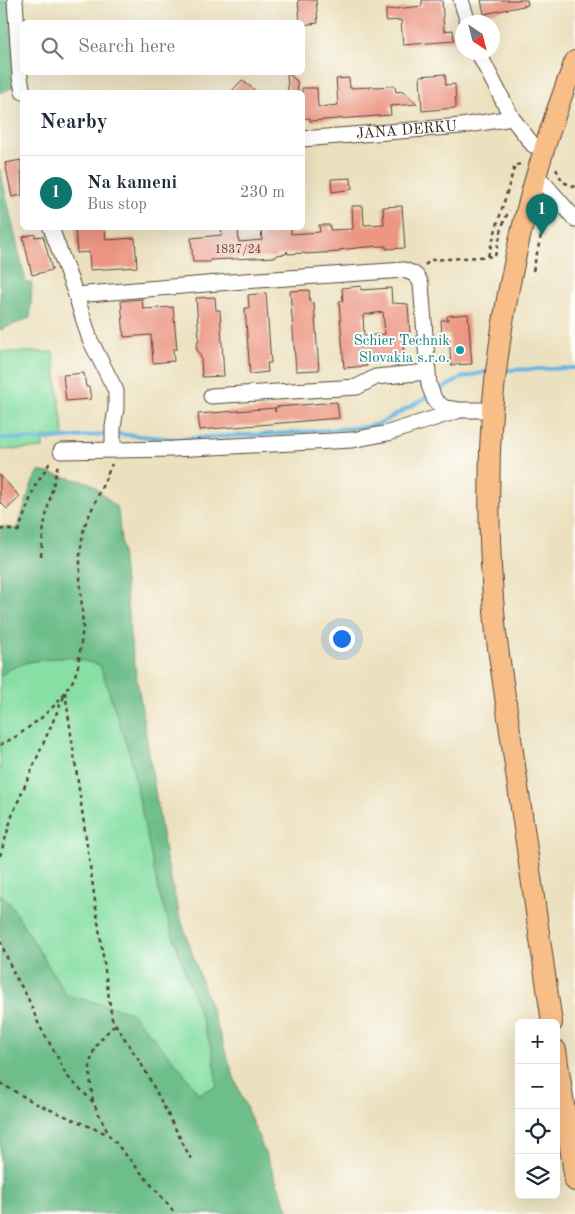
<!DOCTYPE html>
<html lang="en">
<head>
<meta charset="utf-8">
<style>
  body { margin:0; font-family:"Old Standard TT",serif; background:#f2f2f3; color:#1f2937 }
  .controls { position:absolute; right:15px; bottom:15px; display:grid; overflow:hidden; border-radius:8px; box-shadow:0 5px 20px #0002 }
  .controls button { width:45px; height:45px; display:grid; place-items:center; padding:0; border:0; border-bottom:1px solid #e0e1e3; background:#fff; color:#1f2937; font:25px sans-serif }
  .compass { position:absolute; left:455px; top:15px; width:45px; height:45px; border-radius:50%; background:#fff; box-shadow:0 5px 20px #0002; rotate:145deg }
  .you { position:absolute; left:341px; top:638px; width:18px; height:18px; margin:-12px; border:4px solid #fff; border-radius:50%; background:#1a73e8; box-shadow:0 0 0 8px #1a73e833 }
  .badge { display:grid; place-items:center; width:32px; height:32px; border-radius:50%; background:#0f766e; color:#fff; font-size:16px; font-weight:700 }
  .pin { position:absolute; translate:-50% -41px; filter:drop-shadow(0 1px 2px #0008) }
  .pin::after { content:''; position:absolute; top:26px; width:18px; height:15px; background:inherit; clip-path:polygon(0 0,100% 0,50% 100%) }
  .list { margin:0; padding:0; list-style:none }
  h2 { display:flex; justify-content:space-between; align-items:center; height:65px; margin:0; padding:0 20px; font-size:21px }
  h2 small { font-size:16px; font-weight:400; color:#747a83 }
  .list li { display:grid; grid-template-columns:32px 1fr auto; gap:15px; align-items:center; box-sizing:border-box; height:75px; padding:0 20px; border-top:1px solid #e0e1e3 }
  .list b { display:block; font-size:19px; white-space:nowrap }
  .list p { margin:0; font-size:16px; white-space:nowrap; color:#747a83 }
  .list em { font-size:16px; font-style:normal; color:#747a83 }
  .icon { flex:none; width:28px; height:28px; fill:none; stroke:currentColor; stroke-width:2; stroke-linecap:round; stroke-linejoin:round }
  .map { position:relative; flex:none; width:575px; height:1214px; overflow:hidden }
  .search { position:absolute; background:#fff; box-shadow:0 5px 20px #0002; left:20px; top:20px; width:285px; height:55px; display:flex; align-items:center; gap:12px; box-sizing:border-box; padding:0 18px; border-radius:8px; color:#747a83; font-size:19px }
  .panel { position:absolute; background:#fff; box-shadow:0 5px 20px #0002; left:20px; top:90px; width:285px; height:140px; border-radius:8px }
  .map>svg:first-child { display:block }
  .green { fill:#87dfa4; stroke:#618461 }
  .forest { fill:#6dbe8a; stroke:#547454 }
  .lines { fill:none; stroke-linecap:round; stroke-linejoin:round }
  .stream { stroke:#66b5e0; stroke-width:4 }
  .building { fill:#ec9683; fill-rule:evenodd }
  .minor-casing { stroke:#564536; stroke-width:17 }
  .major-casing { stroke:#564536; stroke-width:22 }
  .path { stroke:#564536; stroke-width:2.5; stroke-dasharray:4 4; stroke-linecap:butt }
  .minor { stroke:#fff; stroke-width:15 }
  .major { stroke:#f7be88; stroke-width:20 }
  .culture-dot { fill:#0f9aa8; stroke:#fdfcf7; stroke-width:2 }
  .labels { text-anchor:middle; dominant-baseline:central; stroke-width:4; stroke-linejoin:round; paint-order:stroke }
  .number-label { font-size:12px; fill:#674537 }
  .street-label { font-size:15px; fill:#3b2a1e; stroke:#fdfcf7 }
  .culture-label { font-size:15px; fill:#0d838f; stroke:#fdfcf7; text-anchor:end }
</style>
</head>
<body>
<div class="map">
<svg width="575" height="1214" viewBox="0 0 575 1214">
  <rect width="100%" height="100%" fill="#fdfcf7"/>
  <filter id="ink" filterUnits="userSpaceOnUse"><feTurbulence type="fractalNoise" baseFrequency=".02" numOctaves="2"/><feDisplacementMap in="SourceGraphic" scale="10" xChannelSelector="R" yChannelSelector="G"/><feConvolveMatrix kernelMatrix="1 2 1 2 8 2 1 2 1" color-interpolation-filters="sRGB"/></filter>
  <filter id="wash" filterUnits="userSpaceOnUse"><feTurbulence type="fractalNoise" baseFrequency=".0096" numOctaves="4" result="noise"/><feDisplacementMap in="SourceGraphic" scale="20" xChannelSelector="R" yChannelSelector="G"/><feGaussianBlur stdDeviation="1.12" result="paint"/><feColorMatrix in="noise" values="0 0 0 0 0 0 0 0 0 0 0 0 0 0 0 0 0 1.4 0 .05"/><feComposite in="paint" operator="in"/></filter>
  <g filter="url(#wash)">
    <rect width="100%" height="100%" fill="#ece1bf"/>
    <g class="green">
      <path d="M0,352h53l11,85h-21v11l-43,2z"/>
      <path d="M68,657l32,8 30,90 29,139 54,159 4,34 -19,7 -15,-22 -52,-60 -65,-17 -53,-87 -13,-15v-216c16,-18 46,-17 68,-20z"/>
    </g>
    <g class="forest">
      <path d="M0,0h12l4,86 -16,7z"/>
      <path d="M0,169l26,114h6l-2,35 -30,12z"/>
      <path d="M39,471l52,12 27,26 12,127 36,222 13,56 56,166 55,134h-290v-321l13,15 53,87 65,17 52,60 15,22 19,-8 -4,-33 -54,-159 -29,-139 -30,-90 -32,-8 -41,5 -21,9 -6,6v-151l17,3 15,-46z"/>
    </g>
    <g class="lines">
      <g class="stream">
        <path d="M503,370l72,-2"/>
        <path d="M435,393l26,-15 28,-7"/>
        <path d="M117,434l59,5 115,-6 75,-6 15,-4 48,-27"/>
        <path d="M0,438l43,2 67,-6"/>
      </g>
    </g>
    <g id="blocks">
      <g class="building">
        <path d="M298,0h18l2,23 -16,2v-3h-2z"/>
        <path d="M422,0h20l2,31 9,-1 1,11 -51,4 -2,-25 -15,1v-11l36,-4z"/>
        <path d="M481,0h46l1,5 -44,9z"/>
        <path d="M287,72l10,9 1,11h-10z"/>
        <path d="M445,74l1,11 9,-1 1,24 -34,3 -2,-35z"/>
        <path d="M349,78l1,10 45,-2 1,6 7,-1 14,13 -27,2 1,9 -81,6v-3l-8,1v-31h15l1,19 20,-2 -2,-26z"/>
        <path d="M242,80l15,12h-26z"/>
        <path d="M21,160l1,35 -10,2 -7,-34z"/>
        <path d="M351,178l1,11 -20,3 -1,-13z"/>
        <path d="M352,206h11l1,19 20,-1 -1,-17 19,-1 3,42 -19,1v-3l-20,1 -27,3v2l-34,2v-1l-17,1 -1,-3 -1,3 -10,1 1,2 -67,3v2h-17l-2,-24 31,-3 -1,-7h17l1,14 23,-2 -1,-12h30v6l29,-2 -1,-7h11v5l23,-1z"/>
        <path d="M75,228h30l1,12 29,-2 2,29 -47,3 -1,-18 -12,1z"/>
        <path d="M35,234v3l8,-1 1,3 8,31 -20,5 -9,-38z"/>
        <path d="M361,286v4l30,-2 1,15 16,1 2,29h-8l2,24 -38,2 1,7 -23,2 -5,-67h4l-1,-13zM383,312l2,22 -21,2 -1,-21z"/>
        <path d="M309,290l1,13h4l5,67 -23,1 -6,-80z"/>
        <path d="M266,293l5,70h-4l1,9 -18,2 -5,-66h4l-1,-13z"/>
        <path d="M215,297l1,13h4l4,66 -22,1 -1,-19 -5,-11 3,-9 -3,-40z"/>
        <path d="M142,299l1,10 30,-2 4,42h-4l1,12 -21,2 -2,-28 -27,2 -3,-36z"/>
        <path d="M468,314l4,50 -21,1 -2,-30h-7l-1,-15h7l-1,-4z"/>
        <path d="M84,373l2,14h3l2,12 -25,2 -3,-26z"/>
        <path d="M337,402l2,16 -139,12 -2,-16 77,-6v4l1,-5z"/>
        <path d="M0,475l20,22 -13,12 -7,-7z"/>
      </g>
    </g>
  </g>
  <g filter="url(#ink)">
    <use href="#blocks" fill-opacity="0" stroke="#564536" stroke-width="1"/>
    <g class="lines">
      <defs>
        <g id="minor">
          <path d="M15,0l5,77 3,15"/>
          <path d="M461,0l7,22"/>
          <path d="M478,52l34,66 21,27 11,3"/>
          <path id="s1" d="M302,139l159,-13 51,-8"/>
          <path d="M536,174l39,45"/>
          <path d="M51,228l25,67 14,45 26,51v18l-3,18v23"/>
          <path d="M76,295l154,-13 174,-12c9,3 13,4 17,14l8,101 6,16 10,7 14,2h34"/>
          <path d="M211,396l146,-9 19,-10 51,-5"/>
          <path d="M61,451l112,-2 179,-9 36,-7 69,-22"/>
        </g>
        <g id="major">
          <path d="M552,1023l-56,-389c-7,-74 -9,-149 -4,-223 10,-120 40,-239 83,-350"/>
          <path d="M556,1050l19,131"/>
        </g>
      </defs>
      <use href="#minor" class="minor-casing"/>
      <use href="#major" class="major-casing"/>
      <g class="path">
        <path d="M556,169l7,13 12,5"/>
        <path d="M488,256l27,-91 8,-1"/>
        <path d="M495,256l8,-32 6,-14"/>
        <path d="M425,265l6,-5 64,-4"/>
        <path d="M533,271l8,-36v-11"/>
        <path d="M0,529l19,2"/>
        <path d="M18,532l17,-46 16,-25"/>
        <path d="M41,556l3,-31 14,-61"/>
        <path d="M65,692l47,327 33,51 46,89"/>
        <path d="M0,745l17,-9 24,-18 15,-14 18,-25 4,-13 5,-39 -3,-51v-23l4,-26 28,-63"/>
        <path d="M0,856l13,-43 51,-117"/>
        <path d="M0,941l15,35 12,20 12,29 18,31 9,19 27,27 16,33 62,73 4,6"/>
        <path d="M0,1083l37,21 70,30"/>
        <path d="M93,1101c-5,-37 -7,-50 22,-76"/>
      </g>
      <use href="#minor" class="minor"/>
      <use href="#major" class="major"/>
    </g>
  </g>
  <circle class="culture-dot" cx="460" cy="350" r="5"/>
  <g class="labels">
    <g class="number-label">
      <text x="238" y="250">1837/24</text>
    </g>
    <g class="street-label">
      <text stroke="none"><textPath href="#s1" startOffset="105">JÁNA DERKU</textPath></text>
    </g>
    <g class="culture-label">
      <text x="450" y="341">Schier Technik<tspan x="450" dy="17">Slovakia s.r.o.</tspan></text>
    </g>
  </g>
</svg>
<div class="controls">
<button>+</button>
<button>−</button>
<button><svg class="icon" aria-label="locate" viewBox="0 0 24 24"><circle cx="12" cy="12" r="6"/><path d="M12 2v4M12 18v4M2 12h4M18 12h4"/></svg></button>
<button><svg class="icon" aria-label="layers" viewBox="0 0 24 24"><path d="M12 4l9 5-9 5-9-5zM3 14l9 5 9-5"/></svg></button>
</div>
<svg class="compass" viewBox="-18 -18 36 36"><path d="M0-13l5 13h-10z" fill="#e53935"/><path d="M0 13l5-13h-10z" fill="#747a83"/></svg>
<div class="you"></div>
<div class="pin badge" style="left:542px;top:235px">1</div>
<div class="search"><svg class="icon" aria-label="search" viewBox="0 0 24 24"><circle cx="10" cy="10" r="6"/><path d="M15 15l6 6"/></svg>Search here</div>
<section class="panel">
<h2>Nearby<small></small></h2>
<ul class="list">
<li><span class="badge">1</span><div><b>Na kameni</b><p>Bus stop</p></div><em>230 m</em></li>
</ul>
</section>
</div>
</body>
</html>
